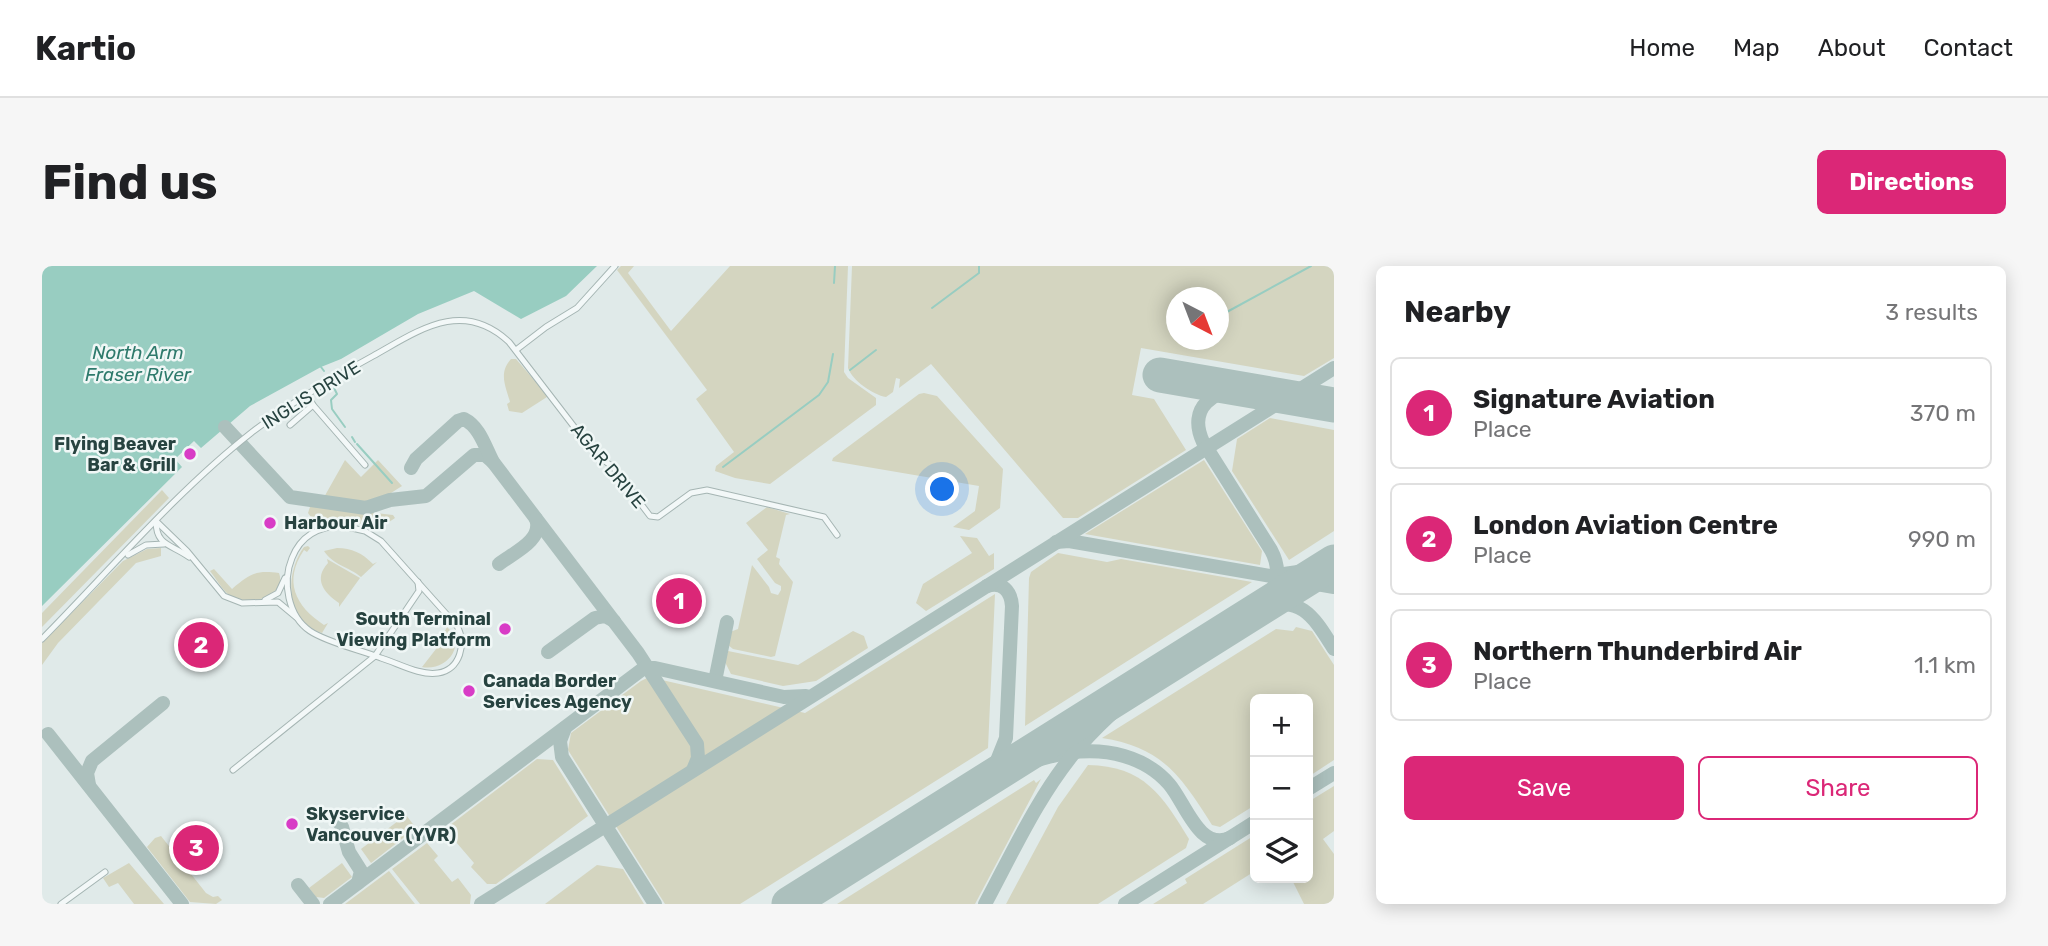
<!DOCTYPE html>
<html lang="en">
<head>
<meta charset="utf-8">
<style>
  body { margin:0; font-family:Rubik,sans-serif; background:#f6f6f6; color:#202124 }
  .controls { position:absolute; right:21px; bottom:21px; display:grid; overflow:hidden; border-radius:10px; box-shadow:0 4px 18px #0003 }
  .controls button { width:63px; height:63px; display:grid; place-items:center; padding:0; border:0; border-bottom:2px solid #e0e0e0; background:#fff; color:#202124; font:35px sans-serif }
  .compass { position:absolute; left:1124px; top:21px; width:63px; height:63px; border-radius:50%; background:#fff; box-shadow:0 4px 18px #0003; rotate:138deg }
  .you { position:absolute; left:901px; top:224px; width:24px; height:24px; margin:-18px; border:5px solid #fff; border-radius:50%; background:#1a73e8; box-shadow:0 0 0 10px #1a73e833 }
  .badge { display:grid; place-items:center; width:46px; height:46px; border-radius:50%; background:#db2777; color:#fff; font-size:23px; font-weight:700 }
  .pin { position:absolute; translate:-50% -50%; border:4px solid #fff; box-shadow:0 2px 7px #0006 }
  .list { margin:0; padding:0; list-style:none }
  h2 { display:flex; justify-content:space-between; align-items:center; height:91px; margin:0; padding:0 28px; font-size:30px }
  h2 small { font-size:23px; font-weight:400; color:#757577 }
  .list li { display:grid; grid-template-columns:46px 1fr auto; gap:21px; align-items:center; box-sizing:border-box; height:112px; margin:0 14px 14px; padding:0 14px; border:2px solid #e0e0e0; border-radius:10px }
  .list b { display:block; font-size:26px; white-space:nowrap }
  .list p { margin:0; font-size:23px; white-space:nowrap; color:#757577 }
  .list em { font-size:23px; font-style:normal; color:#757577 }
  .actions { display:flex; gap:14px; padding:21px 28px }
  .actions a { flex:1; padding:16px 0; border:2px solid #db2777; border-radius:10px; text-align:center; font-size:24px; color:#db2777 }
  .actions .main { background:#db2777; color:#fff }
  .icon { flex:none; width:38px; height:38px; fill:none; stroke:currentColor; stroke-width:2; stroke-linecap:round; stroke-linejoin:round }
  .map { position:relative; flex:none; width:1292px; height:638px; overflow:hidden; border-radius:10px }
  header { display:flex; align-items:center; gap:42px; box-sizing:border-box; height:98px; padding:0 35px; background:#fff; border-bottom:2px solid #e0e0e0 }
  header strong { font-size:33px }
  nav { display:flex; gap:38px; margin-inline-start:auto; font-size:24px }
  .intro { display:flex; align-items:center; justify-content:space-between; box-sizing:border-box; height:168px; padding:0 42px }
  h1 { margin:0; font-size:49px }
  .button { padding:18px 32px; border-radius:10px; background:#db2777; color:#fff; font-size:24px; font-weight:700 }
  main { display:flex; gap:42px; padding:0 42px }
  aside { flex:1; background:#fff; border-radius:10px; box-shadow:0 4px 18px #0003 }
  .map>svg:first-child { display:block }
  .green { fill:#d4d5c0; fill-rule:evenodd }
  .water { fill:#98cdc1 }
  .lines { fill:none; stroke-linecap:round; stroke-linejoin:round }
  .stream { stroke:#98cdc1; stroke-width:2 }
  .taxiway { stroke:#acc0bd; stroke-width:14 }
  .runway { stroke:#acc0bd; stroke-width:35 }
  .minor-casing { stroke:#a5b5b3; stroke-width:7 }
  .minor { stroke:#f3f8f8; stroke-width:5 }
  .poi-dot { fill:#d83cc6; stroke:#f0f7f6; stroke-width:2.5 }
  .labels { text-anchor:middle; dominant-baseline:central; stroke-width:5; stroke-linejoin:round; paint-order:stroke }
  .street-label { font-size:18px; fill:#274340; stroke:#f0f7f6 }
  .poi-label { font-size:18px; font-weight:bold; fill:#274340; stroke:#f0f7f6; text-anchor:start }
  .water-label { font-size:19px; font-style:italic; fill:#2e7a6c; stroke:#f0f7f6 }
</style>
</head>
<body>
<header>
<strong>Kartio</strong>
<nav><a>Home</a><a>Map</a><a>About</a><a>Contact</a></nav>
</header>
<div class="intro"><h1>Find us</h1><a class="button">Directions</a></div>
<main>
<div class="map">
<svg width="1292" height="638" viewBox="0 0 1292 638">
  <rect width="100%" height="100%" fill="#e0eae9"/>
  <g class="green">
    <path d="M579,0h13l-6,7 43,58 59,-65h118l-4,106 4,6 28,20v7l-106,79 -35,-6 -20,-7 1,-5 18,-14 -38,-53 11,-9 -90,-120z"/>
    <path d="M810,0h482v92l-30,18 -163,-28 -9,47 22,4 32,51 -108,68h-15l-132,-154 -32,24 1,-9 -4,-1 -3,14 -7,5c-13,-2 -34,-17 -38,-29zM1134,32h42v42h-42z"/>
    <path d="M469,93h5l31,36v2l-25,16 -13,-2 -2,-7 3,-2c-4,-15 -12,-29 1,-43z"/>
    <path d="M882,127l13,3 66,73 -3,39 -31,22 -16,-3 22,-16 4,-25 -147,-25 1,-3 86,-64z"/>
    <path d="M1228,152l64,12v101l-45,29 -57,-89 5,-32z"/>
    <path d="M303,194l16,17 17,-17 24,26 -33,21 -46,-8z"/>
    <path d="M1162,194l58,91 -2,14 -175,-31z"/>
    <path d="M120,224l7,8 -127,129v-14z"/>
    <path d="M273,240l78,9 2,3 -18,12c-22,-9 -37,-12 -60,-5l-9,-12 2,-6z"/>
    <path d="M725,241l23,7 -4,1 -10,42 4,2 -1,5 14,18 -18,74 -4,1 -38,-8 -5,-4 2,-13 8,-3 14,-64 17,22 2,6 7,2 3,-5v-4l-6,-3 -18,-24 11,-9 -22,-27z"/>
    <path d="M918,270l17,2 12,18 5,-3v16l-68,42 -10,-8 7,-19 49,-31z"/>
    <path d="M266,280l2,2 -3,4 -3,-2c-21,31 -9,56 20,75l4,-2 -6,10c-36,-11 -38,-59 -18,-86z"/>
    <path d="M119,282v8l-25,7 -78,80 -16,22v-22l81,-82 24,-12z"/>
    <path d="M295,282c15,0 25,5 36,16l4,-2 -16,15c-12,-10 -28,-12 -37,-26z"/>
    <path d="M1016,287l49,9 14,-3 131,23 -227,144 4,-148 2,-6z"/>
    <path d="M285,293l33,19 -21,29v-4c-15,-10 -26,-24 -11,-40z"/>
    <path d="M172,303l18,20c18,-15 23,-19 47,-16 8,22 -25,32 -42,26 -12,-3 -19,-18 -27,-28z"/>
    <path d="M953,328l-7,154 -248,156h-75l-97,-154 3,-17 70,-52 8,-4 156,36z"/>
    <path d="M405,361c21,18 -1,45 -25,40l14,-18z"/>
    <path d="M1254,361l16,4 22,34v95l-26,17v-78h-53v106l-35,22 -8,-2c-31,-49 -50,-78 -110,-87l174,-109 17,2z"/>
    <path d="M811,365l11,5 4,12 -52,33 -33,5 -52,-12 -6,-12 3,-11 70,14z"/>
    <path d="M495,493l16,1 35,56 -92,68h-9l-16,-17 3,-4 -18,-21 -4,3 -11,-13z"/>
    <path d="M1046,499c56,1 74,30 101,74l-3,9 -88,56h-92l52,-97z"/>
    <path d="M999,513l-66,125h-138l197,-124 2,3z"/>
    <path d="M1292,520v45l-11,8 11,15v50h-30l-13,-26h17v-76z"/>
    <path d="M364,549l10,13 -45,35 -10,-14z"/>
    <path d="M1213,569v36l-52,33h-50l34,-21 -2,-4z"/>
    <path d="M119,570l45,57 7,4 5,-1 4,4 -6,4 -26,-2 -43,-55 8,-9z"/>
    <path d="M385,577l11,13 -4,4 18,22 6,-4 13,17 -1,9h-50l-28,-35z"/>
    <path d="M87,597l35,41h-30l-16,-21 -9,4 -6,-9z"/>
    <path d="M300,597l10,14 -28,21 -8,-1 -7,-9z"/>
    <path d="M555,599l26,4 21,35h-99z"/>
    <path d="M347,605l26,33h-70z"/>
  </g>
  <path class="water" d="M0,0h555l-31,30 -45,23 -47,-28 -56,23 -77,45 -20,8 -71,39 -49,42 -7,-7 -19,18 7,8 -140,139z"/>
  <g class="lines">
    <g class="stream">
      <path d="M792,17l1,-17"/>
      <path d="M890,42l47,-35v-7"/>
      <path d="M1183,47l86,-47"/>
      <path d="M279,101l3,4"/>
      <path d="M808,104l26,-20"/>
      <path d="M291,120l4,8 -6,6 1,9 13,18"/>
      <path d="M310,171l3,5"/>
      <path d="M315,178l35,39"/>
      <path d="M681,201l96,-72 9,-13 5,-28"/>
    </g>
    <g class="taxiway">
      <path d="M1203,124c-31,-1 -58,17 -42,52l68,108c15,28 0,48 -22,65"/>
      <path d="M183,161l65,70 76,11 24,-8 36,-4 48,-41h11l8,7"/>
      <path d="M369,202l5,-9 42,-38 6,-2c16,8 21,28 29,43l145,191 59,91 1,14 -5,12"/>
      <path d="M1014,276l13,-1 265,46"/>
      <path d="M457,298c14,-11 45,-24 37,-45"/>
      <path d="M1242,308l21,-3 29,-10"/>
      <path d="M1228,338l24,-13 18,-5"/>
      <path d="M1218,344c41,-18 55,9 74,39"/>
      <path d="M506,386l47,-34 10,-2 9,5"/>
      <path d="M673,415l12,-59"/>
      <path d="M523,462l-5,13 2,16 93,147"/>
      <path d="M6,468l134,170"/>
      <path d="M939,514l15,-17 10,-25 6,-132c-1,-15 -10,-25 -25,-20"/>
      <path d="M47,519l-2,-12 5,-12 71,-58"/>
      <path d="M1266,523l26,-16"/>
      <path d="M925,526c46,-25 103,-52 157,-36 17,5 33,14 45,28 16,18 30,68 61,54"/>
      <path d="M294,551l6,10 7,25 12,19 -3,12"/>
      <path d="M256,619l15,19"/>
      <path d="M288,638l314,-236h11l129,29 22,-1"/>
      <path d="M439,638l853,-536"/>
      <path d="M943,638c29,-54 54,-110 94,-157 27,-31 59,-57 91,-82"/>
      <path d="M1083,638l130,-82"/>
    </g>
    <g class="runway">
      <path d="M1118,109l174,30"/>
      <path d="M747,638l545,-342"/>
    </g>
    <defs>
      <g id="minor">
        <path d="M474,84l30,-23 31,-19 38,-42"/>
        <path d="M265,128l6,11 52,60"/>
        <path d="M248,159l23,-20"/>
        <path d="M114,255l31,30 37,45 18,7 36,-1 18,15"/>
        <path d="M114,255c0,25 15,23 33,36"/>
        <path d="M301,260l22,5 16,10 76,85c10,17 3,44 -19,47 -18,3 -40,-10 -57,-15 -20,-8 -53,-15 -71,-27 -22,-15 -28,-49 -18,-73 9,-23 28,-32 51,-32z"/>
        <path d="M86,289l18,-10 18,-1"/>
        <path d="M223,334l13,-7 7,-15"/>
        <path d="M0,373c67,-68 135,-148 209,-206 39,-30 80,-54 122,-77 45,-25 89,-58 136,-14l86,112 18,13 37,49 8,1 33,-24 16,-3 117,27 13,18"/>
        <path d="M191,504l142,-114 44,-65 -1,-9"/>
        <path d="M19,638l44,-32"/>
      </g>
    </defs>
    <use href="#minor" class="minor-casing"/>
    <use href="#minor" class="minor"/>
  </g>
  <g class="poi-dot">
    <circle cx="148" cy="188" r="7"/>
    <circle cx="228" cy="257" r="7"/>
    <circle cx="463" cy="363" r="7"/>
    <circle cx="427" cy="425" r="7"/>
    <circle cx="250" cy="558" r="7"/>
  </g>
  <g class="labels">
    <g class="street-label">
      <text transform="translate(269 129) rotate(-32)">INGLIS DRIVE</text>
      <text transform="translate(566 200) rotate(50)">AGAR DRIVE</text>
    </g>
    <g class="poi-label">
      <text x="134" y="178" text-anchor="end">Flying Beaver<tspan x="134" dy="21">Bar &amp; Grill</tspan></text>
      <text x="242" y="257">Harbour Air</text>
      <text x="449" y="353" text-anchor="end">South Terminal<tspan x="449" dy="21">Viewing Platform</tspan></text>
      <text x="441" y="415">Canada Border<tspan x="441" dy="21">Services Agency</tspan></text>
      <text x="264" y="548">Skyservice<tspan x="264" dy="21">Vancouver (YVR)</tspan></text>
    </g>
    <g class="water-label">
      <text x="96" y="86">North Arm<tspan x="96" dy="22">Fraser River</tspan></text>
    </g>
  </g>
</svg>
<div class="controls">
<button>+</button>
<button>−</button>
<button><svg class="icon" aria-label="layers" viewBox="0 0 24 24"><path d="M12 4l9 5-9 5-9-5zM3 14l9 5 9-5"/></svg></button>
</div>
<svg class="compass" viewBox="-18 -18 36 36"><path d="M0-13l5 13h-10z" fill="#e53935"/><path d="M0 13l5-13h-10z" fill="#757577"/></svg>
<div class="you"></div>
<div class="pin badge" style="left:637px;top:335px">1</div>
<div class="pin badge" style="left:159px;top:379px">2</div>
<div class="pin badge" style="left:154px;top:582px">3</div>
</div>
<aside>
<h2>Nearby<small>3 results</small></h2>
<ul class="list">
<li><span class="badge">1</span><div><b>Signature Aviation</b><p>Place</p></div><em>370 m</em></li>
<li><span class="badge">2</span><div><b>London Aviation Centre</b><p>Place</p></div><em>990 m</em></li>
<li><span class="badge">3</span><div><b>Northern Thunderbird Air</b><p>Place</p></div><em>1.1 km</em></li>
</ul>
<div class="actions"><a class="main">Save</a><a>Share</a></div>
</aside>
</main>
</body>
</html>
